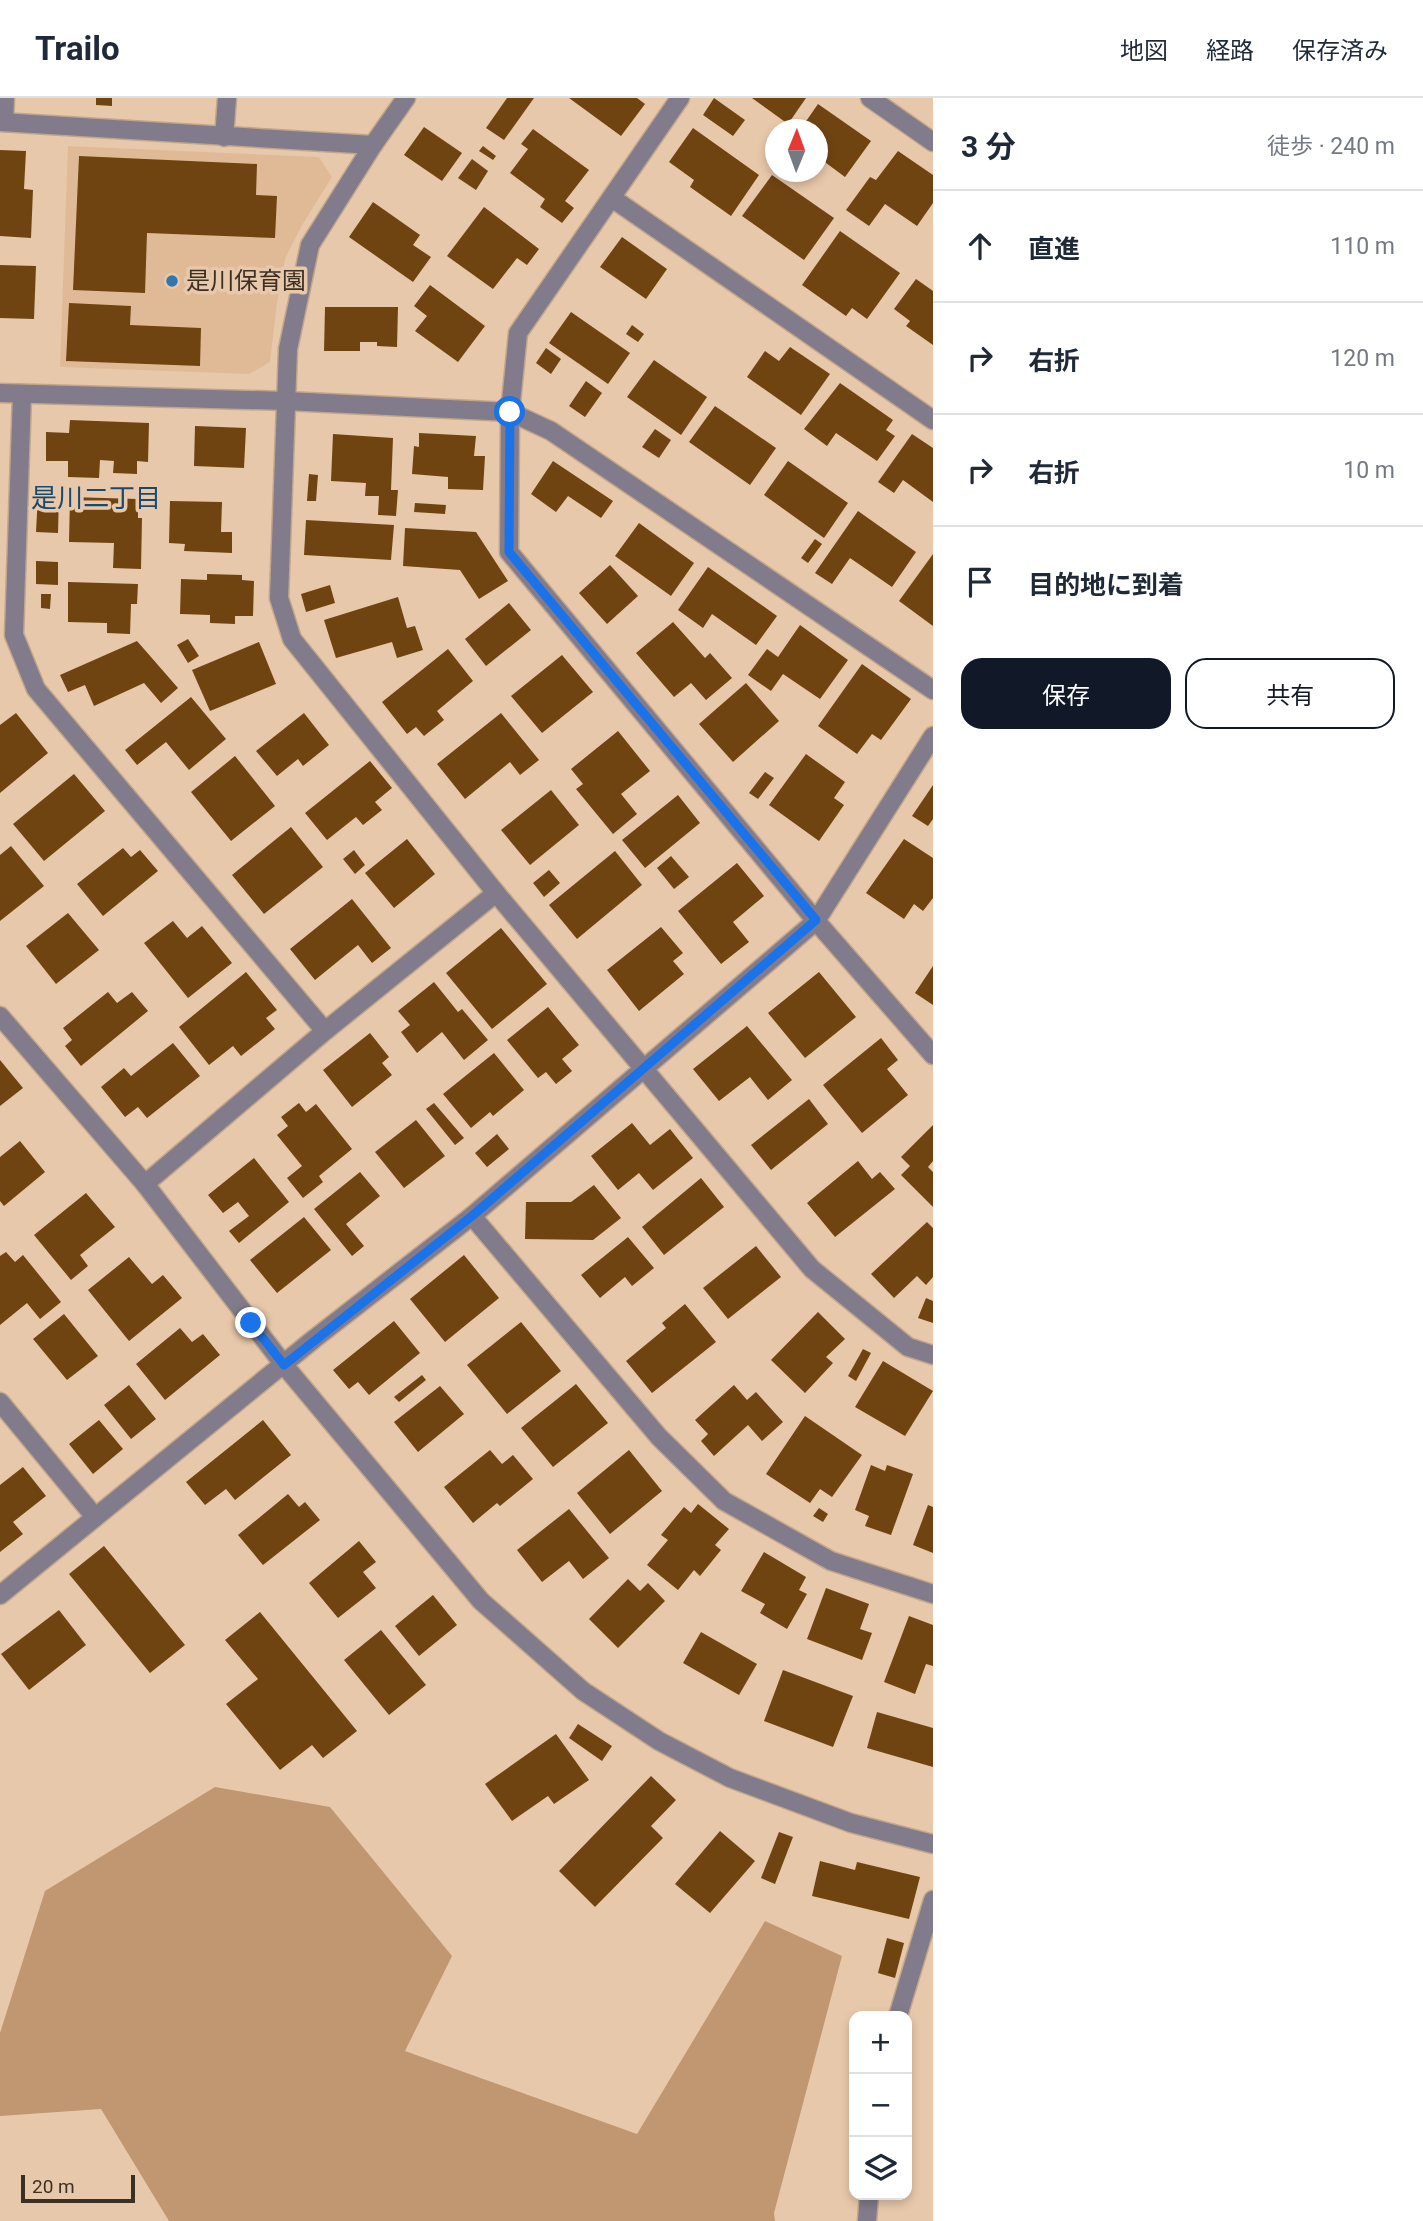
<!DOCTYPE html>
<html lang="ja">
<head>
<meta charset="utf-8">
<style>
  body { margin:0; font-family:Roboto,"Noto Sans JP",sans-serif; background:#f2f2f3; color:#1f2937 }
  .controls { position:absolute; right:21px; bottom:21px; display:grid; overflow:hidden; border-radius:14px; box-shadow:0 4px 10px #0003 }
  .controls button { width:63px; height:63px; display:grid; place-items:center; padding:0; border:0; border-bottom:2px solid #e0e1e3; background:#fff; color:#1f2937; font:35px sans-serif }
  .compass { position:absolute; left:765px; top:21px; width:63px; height:63px; border-radius:50%; background:#fff; box-shadow:0 4px 10px #0003; rotate:1deg }
  .scale { position:absolute; left:21px; bottom:18px; width:114px; box-sizing:border-box; padding-left:7px; border:4px solid #3c2f23; border-top:0; font-size:19px; line-height:24px; white-space:nowrap; color:#3c2f23; -webkit-text-stroke:5px #e8c8aa; paint-order:stroke }
  .stop { position:absolute; width:21px; height:21px; margin:-16px; border:5px solid #1a73e8; border-radius:50%; background:#fff }
  .stop.end { background:#1a73e8; border-color:#fff; box-shadow:0 2px 7px #0008 }
  .list { margin:0; padding:0; list-style:none }
  h2 { display:flex; justify-content:space-between; align-items:center; height:91px; margin:0; padding:0 28px; font-size:30px }
  h2 small { font-size:23px; font-weight:400; color:#747a83 }
  .list li { display:grid; grid-template-columns:46px 1fr auto; gap:21px; align-items:center; box-sizing:border-box; height:112px; padding:0 28px; border-top:2px solid #e0e1e3 }
  .list b { display:block; font-size:26px; white-space:nowrap }
  .list em { font-size:23px; font-style:normal; color:#747a83 }
  .actions { display:flex; gap:14px; padding:21px 28px }
  .actions a { flex:1; padding:16px 0; border:2px solid #111827; border-radius:21px; text-align:center; font-size:24px; color:#111827 }
  .actions .main { background:#111827; color:#fff }
  .icon { flex:none; width:38px; height:38px; fill:none; stroke:currentColor; stroke-width:2; stroke-linecap:round; stroke-linejoin:round }
  .map { position:relative; flex:none; width:933px; height:2123px; overflow:hidden }
  header { display:flex; align-items:center; gap:42px; box-sizing:border-box; height:98px; padding:0 35px; background:#fff; border-bottom:2px solid #e0e1e3 }
  header strong { font-size:33px }
  nav { display:flex; gap:38px; margin-inline-start:auto; font-size:24px }
  main { display:flex }
  aside { flex:1; background:#fff }
  .map>svg:first-child { display:block }
  .built { fill:#e0ba97 }
  .green { fill:#c09770 }
  .building { fill:#704411 }
  .lines { fill:none; stroke-linecap:round; stroke-linejoin:round }
  .minor-casing { stroke:#c2a68c; stroke-width:21 }
  .minor { stroke:#827b8b; stroke-width:18 }
  .route { stroke:#1a73e8; stroke-width:9 }
  .poi-dot { fill:#3177ac; stroke:#e8c8aa; stroke-width:2.5 }
  .labels { text-anchor:middle; dominant-baseline:central; stroke-width:7; stroke-linejoin:round; paint-order:stroke }
  .poi-label { font-size:24px; fill:#3c2f23; stroke:#e8c8aa; text-anchor:start }
  .neighbourhood-label { font-size:26px; fill:#19496d; stroke:#e8c8aa }
</style>
</head>
<body>
<header>
<strong>Trailo</strong>
<nav><a>地図</a><a>経路</a><a>保存済み</a></nav>
</header>
<main>
<div class="map">
<svg width="933" height="2123" viewBox="0 0 933 2123">
  <rect width="100%" height="100%" fill="#e8c8aa"/>
  <path class="built" d="M68,48l251,11 13,20 -31,50 -16,32 -8,44 -7,59 -21,12 -189,-7z"/>
  <path class="green" d="M215,1689l115,20 122,149 -47,95 232,83 128,-213 77,35 -68,257 1,8h-606l-68,-112 -101,7v-83l45,-142z"/>
  <g class="building">
    <path d="M96,0h16v8l-16,-1z"/>
    <path d="M507,0h27l-30,42 -18,-12z"/>
    <path d="M569,0h68l8,6 -24,32z"/>
    <path d="M714,0l31,22 -12,16 -30,-21z"/>
    <path d="M752,0h54l-18,26z"/>
    <path d="M818,6l53,37 -26,36 -27,-20v-27h-18z"/>
    <path d="M424,29l38,26 -20,28 -38,-26z"/>
    <path d="M693,30l66,47 -28,41 -41,-29 4,-7 -25,-18z"/>
    <path d="M533,31l56,41 -24,31 9,7 -12,15 -22,-16 5,-8 -35,-26 18,-24 -7,-5z"/>
    <path d="M483,48l13,10 -3,4 -14,-9z"/>
    <path d="M0,52l26,1 -2,38 9,1 -2,48 -31,-2z"/>
    <path d="M898,53l35,24v28l-16,23 -32,-22 -16,22 -23,-16 24,-33 6,3z"/>
    <path d="M79,58l178,8 -1,31 21,1 -2,42 -128,-5 -2,60 -72,-3z"/>
    <path d="M472,61l16,12 -12,19 -18,-12z"/>
    <path d="M772,77l62,43 -30,42 -62,-44z"/>
    <path d="M373,104l47,33 -7,10 18,12 -18,25 -64,-45z"/>
    <path d="M484,109l55,42 -12,16 -10,-7 -24,31 -46,-33z"/>
    <path d="M840,133l60,42 -33,46 -15,-11 -6,8 -44,-31z"/>
    <path d="M622,139l45,32 -21,30 -46,-32z"/>
    <path d="M0,167l36,1 -2,53 -34,-1z"/>
    <path d="M916,181l17,12v54l-27,-19 4,-5 -16,-12z"/>
    <path d="M430,187l55,41 -27,36 -43,-31 12,-15 -13,-10z"/>
    <path d="M69,205l62,3 -1,19 71,3 -1,38 -134,-5z"/>
    <path d="M325,209h73l-1,40 -20,-1v-4h-17v9h-36z"/>
    <path d="M571,214l59,41 -22,31 -59,-41z"/>
    <path d="M632,227l12,9 -6,8 -12,-8z"/>
    <path d="M790,249l40,27 -29,41 -54,-38 18,-26 14,10z"/>
    <path d="M546,250l15,11 -10,15 -15,-11z"/>
    <path d="M654,262l53,37 -26,38 -54,-38z"/>
    <path d="M586,283l16,12 -17,24 -16,-11z"/>
    <path d="M840,285l53,37 -7,10 9,6 -18,25 -41,-28 -9,13 -23,-17z"/>
    <path d="M715,308l61,42 -26,37 -61,-43z"/>
    <path d="M70,322l79,3 -1,39 -11,-1v13l-24,-1 1,-12 -14,-1 -1,18 -31,-1v-16h-22v-29l23,1z"/>
    <path d="M195,328l51,2 -2,40 -50,-2z"/>
    <path d="M655,331l16,11 -12,18 -17,-11z"/>
    <path d="M419,335l57,3 -2,20h11l-2,34 -35,-1v-12l-36,-3 2,-28 5,1z"/>
    <path d="M333,336l60,4 -2,52h7l-2,26 -18,-1 1,-19h-14l1,-13 -35,-2z"/>
    <path d="M912,336l21,14v54l-30,-22 -9,13 -16,-11z"/>
    <path d="M553,363l60,40 -12,17 -33,-22 -12,16 -25,-18z"/>
    <path d="M788,363l60,42 -24,35 -60,-43z"/>
    <path d="M309,376l9,1 -2,26h-9z"/>
    <path d="M38,396l21,1 -1,38 -22,-1z"/>
    <path d="M70,399l68,2v19h4l-1,51 -28,-1 1,-25 -45,-1z"/>
    <path d="M170,403l52,1 -1,30h11v21l-48,-2 1,-7 -16,-1z"/>
    <path d="M415,405l31,2 -1,9 -31,-2z"/>
    <path d="M858,413l58,41 -24,35 -42,-29 -18,26 -17,-11z"/>
    <path d="M306,422l88,5 -3,35 -87,-5z"/>
    <path d="M639,425l55,40 -23,33 -56,-40z"/>
    <path d="M405,430l71,4 32,49 -29,18 -19,-29 -57,-4z"/>
    <path d="M815,441l7,5 -14,19 -7,-5z"/>
    <path d="M933,456v72l-34,-25z"/>
    <path d="M36,463l22,1v23l-22,-1z"/>
    <path d="M610,467l28,31 -31,28 -28,-31z"/>
    <path d="M708,469l69,49 -21,29 -44,-31 -9,14 -25,-18z"/>
    <path d="M207,476l35,1v5l12,1 -1,35h-18v8l-25,-1v-8l-30,-1 1,-35 26,1z"/>
    <path d="M68,484l70,2 -1,20h-6l-1,30 -23,-1v-10l-39,-1z"/>
    <path d="M330,487l5,18 -29,9 -5,-18z"/>
    <path d="M41,496h10l-1,15 -9,-1z"/>
    <path d="M398,499l9,31 8,-2 8,24 -26,8 -5,-16 -56,16 -12,-38z"/>
    <path d="M509,505l22,27 -45,36 -21,-27z"/>
    <path d="M673,524l32,36 5,-5 22,25 -26,22 -15,-17 -17,14 -38,-44z"/>
    <path d="M800,527l48,35 -28,39 -37,-25 -12,17 -23,-16 19,-26 11,8z"/>
    <path d="M188,541l11,17 -11,7 -11,-18z"/>
    <path d="M137,543l41,47 -17,15 -17,-20 -50,23 -9,-21 -17,7 -8,-17z"/>
    <path d="M259,544l17,42 -66,27 -18,-41z"/>
    <path d="M448,551l25,32 -36,30 7,9 -20,16 -8,-9 -9,7 -25,-32z"/>
    <path d="M562,557l31,37 -51,41 -31,-37z"/>
    <path d="M862,566l49,35 -30,41 -9,-6 -15,20 -39,-28z"/>
    <path d="M746,585l33,38 -46,41 -34,-38z"/>
    <path d="M191,599l35,42 -37,31 -23,-28 -29,23 -12,-15z"/>
    <path d="M16,615l32,40 -48,40v-68z"/>
    <path d="M304,615l25,32 -26,21 -5,-7 -21,17 -21,-25z"/>
    <path d="M501,615l38,47 -19,15 -10,-13 -45,37 -28,-35z"/>
    <path d="M618,633l32,40 -29,23 16,20 -24,20 -37,-45 7,-5 -12,-15z"/>
    <path d="M806,656l39,28 -11,16 10,7 -25,36 -50,-36z"/>
    <path d="M235,658l40,50 -44,35 -40,-49z"/>
    <path d="M370,663l22,27 -17,14 7,8 -19,15 -7,-8 -29,23 -22,-27z"/>
    <path d="M765,674l9,6 -16,21 -9,-6z"/>
    <path d="M74,676l31,37 -61,50 -31,-37z"/>
    <path d="M933,687v34l-5,7 -16,-10z"/>
    <path d="M551,692l28,35 -49,40 -29,-35z"/>
    <path d="M678,697l22,28 -55,45 -23,-28z"/>
    <path d="M291,729l32,40 -59,47 -32,-39z"/>
    <path d="M407,741l28,35 -41,34 -29,-35z"/>
    <path d="M904,741l29,19v40l-10,13 -9,-7 -10,15 -38,-26z"/>
    <path d="M11,748l33,40 -44,35v-66z"/>
    <path d="M123,750l8,9 9,-7 18,21 -55,45 -26,-32z"/>
    <path d="M354,752l11,15 -10,9 -12,-15z"/>
    <path d="M615,753l27,34 -65,54 -28,-34z"/>
    <path d="M671,758l18,21 -15,12 -17,-21z"/>
    <path d="M737,765l27,33 -31,26 16,20 -28,22 -43,-53z"/>
    <path d="M549,772l11,13 -16,14 -11,-14z"/>
    <path d="M352,801l39,49 -19,15 -14,-18 -43,35 -25,-31z"/>
    <path d="M68,815l31,37 -43,34 -30,-38z"/>
    <path d="M173,823l14,17 15,-12 30,37 -44,35 -44,-55z"/>
    <path d="M661,829l22,26 -10,8 11,13 -45,37 -32,-41z"/>
    <path d="M501,830l46,56 -55,45 -46,-56z"/>
    <path d="M933,868v39l-18,-12z"/>
    <path d="M246,874l31,38 -11,8 9,11 -34,27 -8,-10 -24,19 -30,-38z"/>
    <path d="M819,874l37,45 -51,41 -37,-45z"/>
    <path d="M434,884l24,30 4,-3 26,31 -24,20 -22,-28 -25,21 -16,-21 9,-7 -12,-14z"/>
    <path d="M108,894l9,11 15,-11 16,19 -67,55 -16,-20 7,-6 -9,-12z"/>
    <path d="M548,909l31,38 -17,14 10,12 -16,13 -10,-12 -8,6 -31,-38z"/>
    <path d="M747,928l45,54 -24,20 -18,-23 -31,24 -26,-32z"/>
    <path d="M370,935l19,24 -7,6 10,12 -40,32 -29,-37z"/>
    <path d="M881,940l17,22 -11,9 21,26 -46,38 -39,-48z"/>
    <path d="M173,945l27,33 -53,42 -9,-11 -13,10 -24,-30 23,-19 7,8z"/>
    <path d="M494,955l30,37 -31,26 -3,-4 -19,16 -28,-34z"/>
    <path d="M0,962l23,28 -23,18z"/>
    <path d="M809,1001l19,25 -57,46 -20,-25z"/>
    <path d="M299,1005l7,9 10,-8 36,45 -33,27 4,6 -20,16 -16,-20 15,-12 -25,-31 11,-9 -7,-9z"/>
    <path d="M434,1005l30,35 -9,7 -29,-36z"/>
    <path d="M416,1022l29,36 -41,32 -29,-36z"/>
    <path d="M632,1025l18,22 20,-16 23,29 -40,32 -14,-17 -21,17 -27,-34z"/>
    <path d="M933,1027v36l-5,6 5,5v35l-32,-32 9,-9 -9,-9z"/>
    <path d="M497,1036l12,15 -22,18 -12,-14z"/>
    <path d="M20,1043l25,31 -41,34 -4,-5v-44z"/>
    <path d="M254,1060l35,44 -50,41 -10,-12 20,-15 -11,-14 -15,11 -15,-18z"/>
    <path d="M858,1063l14,18 8,-7 15,17 -60,48 -28,-34z"/>
    <path d="M360,1074l20,24 -34,28 18,22 -12,10 -38,-47z"/>
    <path d="M701,1080l23,29 -60,48 -22,-28z"/>
    <path d="M594,1087l27,33 -28,22 -68,-1 1,-37h45z"/>
    <path d="M86,1095l29,34 -35,28 8,11 -17,14 -37,-45z"/>
    <path d="M304,1119l27,33 -54,43 -27,-33z"/>
    <path d="M927,1124l6,6v49l-7,8 -9,-9 -23,22 -23,-24z"/>
    <path d="M628,1139l26,31 -22,18 -7,-9 -25,21 -19,-23z"/>
    <path d="M756,1148l25,31 -53,42 -25,-31z"/>
    <path d="M6,1154l9,10 8,-7 38,47 -21,17 -13,-16 -27,22v-69z"/>
    <path d="M464,1157l35,43 -54,44 -35,-43z"/>
    <path d="M129,1159l23,27 11,-9 19,23 -53,43 -41,-51z"/>
    <path d="M926,1200l7,3v22l-15,-5z"/>
    <path d="M685,1206l31,38 -64,51 -26,-32 40,-33 -4,-5z"/>
    <path d="M818,1214l27,27 -19,18 7,6 -28,30 -34,-33z"/>
    <path d="M64,1216l34,42 -31,24 -34,-41z"/>
    <path d="M394,1223l26,32 -51,42 -11,-13 -9,7 -16,-19z"/>
    <path d="M521,1224l40,49 -54,43 -40,-49z"/>
    <path d="M180,1230l12,14 11,-8 17,21 -55,45 -29,-36z"/>
    <path d="M863,1251l8,4 -15,28 -8,-5z"/>
    <path d="M883,1263l50,30 -28,45 -50,-29z"/>
    <path d="M422,1277l4,5 -27,22 -5,-5z"/>
    <path d="M576,1286l32,39 -55,44 -32,-39z"/>
    <path d="M129,1287l27,34 -25,20 -27,-34z"/>
    <path d="M734,1287l13,15 9,-8 27,30 -21,19 -14,-16 -34,31 -13,-15 7,-7 -13,-14z"/>
    <path d="M440,1288l24,28 -46,38 -24,-30z"/>
    <path d="M805,1318l57,39 -30,42 -12,-8 -10,14 -44,-29z"/>
    <path d="M99,1322l24,29 -30,25 -24,-30z"/>
    <path d="M263,1322l28,35 -56,45 -9,-11 -21,16 -19,-23z"/>
    <path d="M490,1352l12,14 11,-9 20,24 -33,27 -3,-3 -24,20 -29,-36z"/>
    <path d="M629,1352l33,41 -52,43 -33,-41z"/>
    <path d="M871,1367l14,6 2,-6 26,9 -22,61 -26,-9 4,-10 -14,-6z"/>
    <path d="M23,1369l23,29 -33,26 10,12 -23,18v-67z"/>
    <path d="M288,1396l11,13 6,-5 15,18 -57,45 -25,-30z"/>
    <path d="M698,1406l31,25 -14,16 6,5 -21,26 -6,-6 -16,20 -31,-25 21,-25 -7,-5 23,-28 7,6z"/>
    <path d="M928,1407l5,2v46l-20,-8z"/>
    <path d="M819,1410l9,6 -5,8 -10,-6z"/>
    <path d="M569,1411l40,49 -26,21 -14,-18 -27,21 -25,-32z"/>
    <path d="M359,1443l17,21 -13,10 13,16 -38,30 -29,-35z"/>
    <path d="M104,1448l81,99 -35,28 -81,-99z"/>
    <path d="M764,1454l42,25 -7,13 8,4 -20,35 -27,-16 5,-9 -24,-13z"/>
    <path d="M628,1481l12,12 8,-8 17,18 -47,47 -29,-29z"/>
    <path d="M826,1490l43,16 -9,25 12,4 -10,27 -55,-21z"/>
    <path d="M433,1497l24,30 -38,31 -24,-30z"/>
    <path d="M59,1512l27,35 -57,45 -28,-36z"/>
    <path d="M260,1514l97,119 -34,27 -11,-13 -32,25 -54,-66 32,-25 -33,-39z"/>
    <path d="M909,1518l24,9v41l-7,-2 -11,30 -31,-12z"/>
    <path d="M381,1532l45,55 -37,30 -45,-55z"/>
    <path d="M701,1534l56,32 -18,31 -56,-32z"/>
    <path d="M783,1572l70,26 -20,51 -69,-26z"/>
    <path d="M877,1614l56,16v39l-66,-19z"/>
    <path d="M578,1626l34,22 -10,15 -33,-23z"/>
    <path d="M556,1636l33,46 -35,24 -6,-8 -36,25 -27,-37z"/>
    <path d="M651,1678l25,24 -25,26 12,12 -68,69 -36,-36z"/>
    <path d="M720,1733l35,30 -45,52 -35,-29z"/>
    <path d="M779,1734l14,5 -18,47 -14,-6z"/>
    <path d="M820,1763l35,9 2,-8 63,15 -11,42 -97,-23z"/>
    <path d="M887,1840l17,5 -9,35 -17,-5z"/>
  </g>
  <g class="lines">
    <defs>
      <g id="minor">
        <path d="M406,0l-33,47 -63,100 -22,104 -9,249 13,41 204,254 316,376 96,78 25,8"/>
        <path d="M680,0l-162,235 -8,79 -1,140 307,369 117,134"/>
        <path d="M870,0l63,44"/>
        <path d="M0,24l373,23"/>
        <path d="M4,24l1,-24"/>
        <path d="M224,39l3,-39"/>
        <path d="M612,100l321,222"/>
        <path d="M0,295l286,8 224,11 41,19 382,259"/>
        <path d="M22,296l-8,241 22,54 289,342"/>
        <path d="M0,918l145,168 139,181 197,236 102,90 76,50 71,37 121,45 82,21"/>
        <path d="M145,1086l180,-153 171,-138"/>
        <path d="M472,1118l187,221 65,64 107,60 102,33"/>
        <path d="M0,1304l95,115"/>
        <path d="M0,1497l314,-256 158,-123 344,-295 117,-185"/>
        <path d="M898,1918l35,-116"/>
        <path d="M867,2123l2,-26"/>
      </g>
    </defs>
    <use href="#minor" class="minor-casing"/>
    <use href="#minor" class="minor"/>
  </g>
  <g class="lines">
    <path class="route" d="M251,1225l33,42 188,-149 344,-296 -307,-368 1,-140"/>
  </g>
  <circle class="poi-dot" cx="172" cy="183" r="7"/>
  <g class="labels">
    <g class="poi-label">
      <text x="186" y="183">是川保育園</text>
    </g>
    <g class="neighbourhood-label">
      <text x="96" y="400">是川二丁目</text>
    </g>
  </g>
</svg>
<div class="controls">
<button>+</button>
<button>−</button>
<button><svg class="icon" aria-label="layers" viewBox="0 0 24 24"><path d="M12 4l9 5-9 5-9-5zM3 14l9 5 9-5"/></svg></button>
</div>
<svg class="compass" viewBox="-18 -18 36 36"><path d="M0-13l5 13h-10z" fill="#e53935"/><path d="M0 13l5-13h-10z" fill="#747a83"/></svg>
<div class="scale">20 m</div>
<div class="stop" style="left:510px;top:314px"></div>
<div class="stop end" style="left:251px;top:1225px"></div>
</div>
<aside>
<h2>3 分<small>徒歩 · 240 m</small></h2>
<ul class="list">
<li><svg class="icon" aria-label="ahead" viewBox="0 0 24 24"><path d="M12 20V5M6 11l6-6 6 6"/></svg><div><b>直進</b></div><em>110 m</em></li>
<li><svg class="icon" aria-label="right" viewBox="0 0 24 24"><path d="M7 20v-9h11M14 6l5 5-5 5"/></svg><div><b>右折</b></div><em>120 m</em></li>
<li><svg class="icon" aria-label="right" viewBox="0 0 24 24"><path d="M7 20v-9h11M14 6l5 5-5 5"/></svg><div><b>右折</b></div><em>10 m</em></li>
<li><svg class="icon" aria-label="arrive" viewBox="0 0 24 24"><path d="M6 21V4h12l-3 4 3 4H6"/></svg><div><b>目的地に到着</b></div></li>
</ul>
<div class="actions"><a class="main">保存</a><a>共有</a></div>
</aside>
</main>
</body>
</html>
